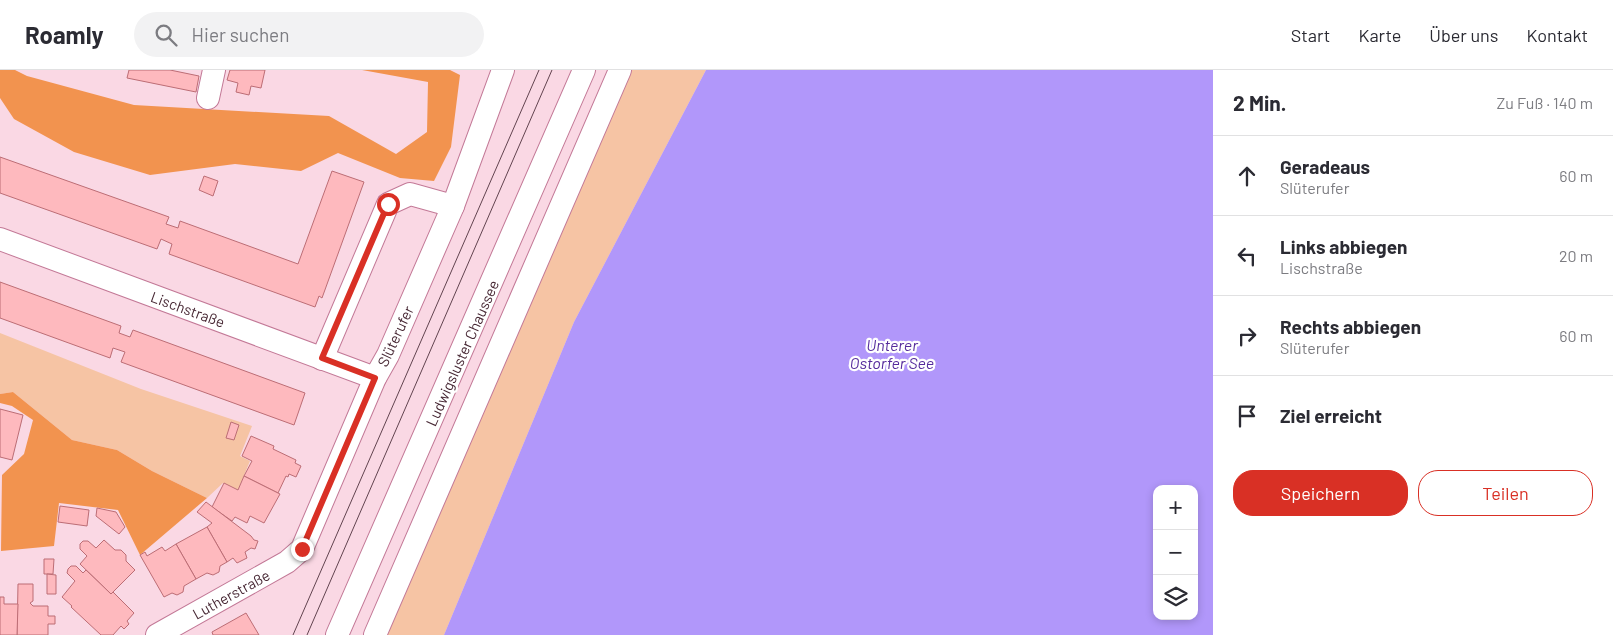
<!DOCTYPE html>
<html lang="de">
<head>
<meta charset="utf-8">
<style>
  body { margin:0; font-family:Barlow,sans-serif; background:#f2f2f3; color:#2b2b33 }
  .controls { position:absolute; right:15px; bottom:15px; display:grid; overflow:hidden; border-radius:10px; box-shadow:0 2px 8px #0003 }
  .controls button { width:45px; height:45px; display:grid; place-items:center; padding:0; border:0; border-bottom:1px solid #e1e1e2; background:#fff; color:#2b2b33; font:25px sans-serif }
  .stop { position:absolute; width:15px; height:15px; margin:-11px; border:4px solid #d93025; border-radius:50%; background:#fff }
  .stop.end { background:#d93025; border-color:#fff; box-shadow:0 1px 5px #0008 }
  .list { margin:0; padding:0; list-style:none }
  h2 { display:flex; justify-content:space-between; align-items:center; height:65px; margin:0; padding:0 20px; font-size:21px }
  h2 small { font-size:16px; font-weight:400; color:#7c7c81 }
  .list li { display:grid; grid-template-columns:32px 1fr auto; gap:15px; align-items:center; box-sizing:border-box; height:80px; padding:0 20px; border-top:1px solid #e1e1e2 }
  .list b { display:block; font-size:19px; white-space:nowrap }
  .list p { margin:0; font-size:16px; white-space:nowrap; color:#7c7c81 }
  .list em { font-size:16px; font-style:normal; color:#7c7c81 }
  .actions { display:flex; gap:10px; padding:15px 20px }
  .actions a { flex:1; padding:11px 0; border:1px solid #d93025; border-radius:20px; text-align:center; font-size:18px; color:#d93025 }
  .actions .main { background:#d93025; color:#fff }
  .icon { flex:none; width:28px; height:28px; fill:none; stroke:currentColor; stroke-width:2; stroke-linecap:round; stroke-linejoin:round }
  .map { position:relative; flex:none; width:1213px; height:565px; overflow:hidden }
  header { display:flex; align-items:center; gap:30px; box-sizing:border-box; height:70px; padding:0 25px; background:#fff; border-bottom:1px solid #e1e1e2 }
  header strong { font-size:24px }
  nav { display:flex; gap:28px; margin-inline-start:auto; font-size:18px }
  .search { width:350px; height:45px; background:#f2f2f3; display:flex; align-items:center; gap:12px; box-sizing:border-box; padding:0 18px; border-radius:28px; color:#7c7c81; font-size:19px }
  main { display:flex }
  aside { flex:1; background:#fff }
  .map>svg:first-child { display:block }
  .green { fill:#f6c4a4 }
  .forest { fill:#f2934f }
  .water { fill:#b197fa; fill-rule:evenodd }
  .building { fill:#feb9be; stroke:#bc6d75 }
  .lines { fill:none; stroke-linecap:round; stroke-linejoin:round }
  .minor-casing { stroke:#c37997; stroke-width:24 }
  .minor { stroke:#fff; stroke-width:22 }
  .tram { stroke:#62434f; stroke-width:1 }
  .route { stroke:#d93025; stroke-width:6 }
  .labels { text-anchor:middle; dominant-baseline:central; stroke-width:4.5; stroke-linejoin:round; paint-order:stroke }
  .street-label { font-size:15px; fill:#482935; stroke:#fff }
  .water-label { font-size:16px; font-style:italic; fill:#552b9c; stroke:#fff }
</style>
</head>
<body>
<header>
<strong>Roamly</strong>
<div class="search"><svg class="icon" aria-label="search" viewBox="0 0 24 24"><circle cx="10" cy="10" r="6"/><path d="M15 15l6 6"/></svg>Hier suchen</div>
<nav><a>Start</a><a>Karte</a><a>Über uns</a><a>Kontakt</a></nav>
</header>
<main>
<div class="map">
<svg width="1213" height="565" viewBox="0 0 1213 565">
  <rect width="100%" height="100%" fill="#fad8e4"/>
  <g class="green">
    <path d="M620,0h86l-132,252 -130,313h-69z"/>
    <path d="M0,263l141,56 111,37 -12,30 10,5 -12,29 -15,-7 -16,15 -55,-27 -35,-21 -45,-10 -59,-48 -13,2z"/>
  </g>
  <g class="forest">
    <path d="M0,0h15l12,6 107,29 195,11 67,38 31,-22 1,-50 -66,-12h88l10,5 -9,72 -17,34 -34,-3 -62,-25 -37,18 -66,-7 -85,11 -76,-23 -60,-33 -14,-21z"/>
    <path d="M13,322l59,48 45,10 35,21 55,27 -67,57 -22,-45 -59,-7 -5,43 -53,5 1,-76 22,-21 9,-34 -21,-14 -12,-3v-9z"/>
  </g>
  <path class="water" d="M706,0h507v565h-769l130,-313zM1157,419h37v127h-37z"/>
  <g class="building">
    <path d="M129,0h41l29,6 -3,16 -69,-14z"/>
    <path d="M230,0h35l-4,18 -10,-2 -2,9 -13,-3 2,-9 -11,-3z"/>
    <path d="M0,87l169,60 -3,7 12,4 2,-7 118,43 34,-93 32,11 -42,116 -3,-2 -4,11 -146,-53 3,-10 -11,-5 -4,10 -157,-56z"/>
    <path d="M204,106l14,5 -5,15 -14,-6z"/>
    <path d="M0,212l121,44 -2,7 11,4 3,-7 172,63 -11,32 -173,-63 4,-10 -12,-4 -3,10 -110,-40z"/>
    <path d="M0,339l23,6 -11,45 -12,-3z"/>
    <path d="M231,352l8,3 -5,15 -8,-2z"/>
    <path d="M251,366l23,10 -1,3 23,11 -1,3 6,3 -5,11 -7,-3 -1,3 -2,-1 -8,17 -34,-17 8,-15 -10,-5z"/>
    <path d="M244,406l36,18 -16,29 -14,-7 -3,7 -12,-6 -3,4 -20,-14 12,-24 14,7z"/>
    <path d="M206,432l45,34 3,4 4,1 -3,8 -4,-1 -6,4 2,6 -10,5 -4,-5 -6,4 -20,-35 5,-4 -15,-11z"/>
    <path d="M60,436l29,4 -2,16 -29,-4z"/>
    <path d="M97,438l19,4 9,15 -6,7 -23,-18z"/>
    <path d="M207,457l20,35 -7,4 -1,6 -6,3 -6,-2 -11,6 -20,-35z"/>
    <path d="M104,470l11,10h6l5,5v6l9,9 -24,24 -31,-30 7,-8 -7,-7v-5l3,-3h5l8,7z"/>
    <path d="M176,474l20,35 -12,7 -1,6 -6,3 -5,-2 -8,4 -24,-42 5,-3 2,4 15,-9 3,4z"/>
    <path d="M44,489h10l-1,15h-9z"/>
    <path d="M71,496h5l7,7 3,-3 25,24 2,-2 21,21 -7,8 2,3 -5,5 -3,-3 -8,9h-12l-30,-28 1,-1 -10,-9 13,-16 -8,-8 1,-4z"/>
    <path d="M47,504l9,1v19h-9z"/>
    <path d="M18,514h15v17l-3,2 3,3h15v10h7v8h-7v11h-31z"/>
    <path d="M0,527h4v7h14l-1,31h-17z"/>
    <path d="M246,543l13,22h-46l-1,-3z"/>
  </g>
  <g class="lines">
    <defs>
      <g id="minor">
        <path d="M208,28l6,-28"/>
        <path d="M0,169l375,139"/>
        <path d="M322,289l66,-155 22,-10 43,12"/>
        <path d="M157,565l130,-73 15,-13 73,-171 13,-23 65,-149 50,-136"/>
        <path d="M337,565l247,-565"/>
        <path d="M375,565l245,-565"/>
      </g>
    </defs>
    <use href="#minor" class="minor-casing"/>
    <use href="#minor" class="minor"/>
    <g class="tram">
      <path d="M293,565l246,-565"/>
      <path d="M307,565l245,-565"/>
    </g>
  </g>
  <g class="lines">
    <path class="route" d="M302,479l73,-171 -53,-20 66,-154"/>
  </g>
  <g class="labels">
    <g class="street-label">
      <text transform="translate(188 239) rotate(20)">Lischstraße</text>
      <text transform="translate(395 266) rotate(-65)">Slüterufer</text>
      <text transform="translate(462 283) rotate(-66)">Ludwigsluster Chaussee</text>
      <text transform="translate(231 524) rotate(-29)">Lutherstraße</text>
    </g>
    <g class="water-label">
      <text x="892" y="274">Unterer<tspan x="892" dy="18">Ostorfer See</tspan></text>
    </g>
  </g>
</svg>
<div class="controls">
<button>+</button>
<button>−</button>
<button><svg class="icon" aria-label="layers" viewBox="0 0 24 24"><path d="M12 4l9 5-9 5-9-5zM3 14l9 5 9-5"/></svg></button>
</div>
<div class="stop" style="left:388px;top:134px"></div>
<div class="stop end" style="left:302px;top:479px"></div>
</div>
<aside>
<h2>2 Min.<small>Zu Fuß · 140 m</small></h2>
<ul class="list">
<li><svg class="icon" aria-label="ahead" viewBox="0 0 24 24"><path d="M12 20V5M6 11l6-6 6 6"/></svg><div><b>Geradeaus</b><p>Slüterufer</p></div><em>60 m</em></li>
<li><svg class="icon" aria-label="left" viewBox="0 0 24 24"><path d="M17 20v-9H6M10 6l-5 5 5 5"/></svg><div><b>Links abbiegen</b><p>Lischstraße</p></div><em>20 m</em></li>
<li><svg class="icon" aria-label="right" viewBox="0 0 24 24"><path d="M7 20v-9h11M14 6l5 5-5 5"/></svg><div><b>Rechts abbiegen</b><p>Slüterufer</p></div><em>60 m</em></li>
<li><svg class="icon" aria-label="arrive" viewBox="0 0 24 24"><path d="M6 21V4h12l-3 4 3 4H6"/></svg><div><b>Ziel erreicht</b></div></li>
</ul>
<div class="actions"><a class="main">Speichern</a><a>Teilen</a></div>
</aside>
</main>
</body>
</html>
